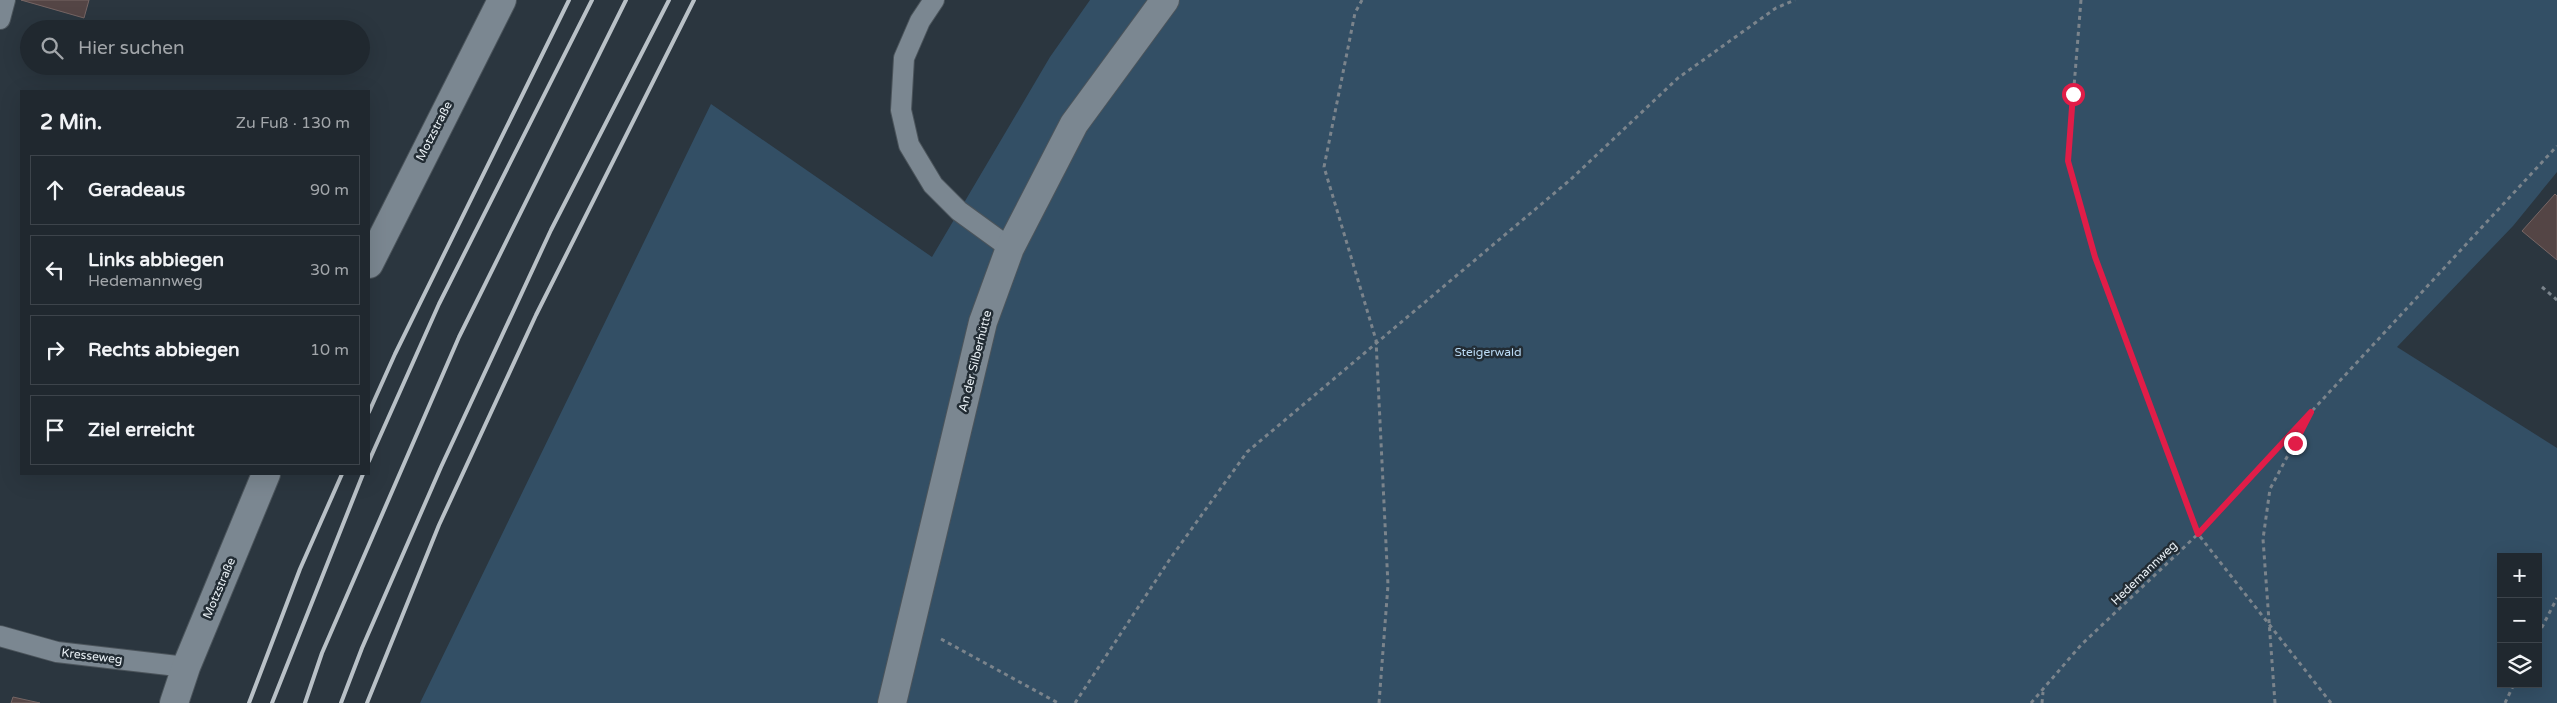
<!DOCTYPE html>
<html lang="de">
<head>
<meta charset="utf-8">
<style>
  body { margin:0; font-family:"Varela Round",sans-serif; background:#2d343b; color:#f1f3f6 }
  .controls { position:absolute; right:15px; bottom:15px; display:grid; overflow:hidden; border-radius:0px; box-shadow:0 5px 20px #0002 }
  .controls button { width:45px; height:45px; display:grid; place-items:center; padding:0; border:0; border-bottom:1px solid #3d444b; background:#20282f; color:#f1f3f6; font:25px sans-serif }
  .stop { position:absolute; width:15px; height:15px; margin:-11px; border:4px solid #e11d48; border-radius:50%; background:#fff }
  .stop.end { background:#e11d48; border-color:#fff; box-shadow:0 1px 5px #0008 }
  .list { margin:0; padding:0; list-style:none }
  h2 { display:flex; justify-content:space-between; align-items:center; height:65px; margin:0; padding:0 20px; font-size:21px }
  h2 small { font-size:16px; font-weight:400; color:#a2a6aa }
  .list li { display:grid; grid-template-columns:32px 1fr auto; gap:15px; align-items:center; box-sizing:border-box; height:70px; margin:0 10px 10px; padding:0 10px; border:1px solid #3d444b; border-radius:0px }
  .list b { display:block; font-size:19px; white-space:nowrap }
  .list p { margin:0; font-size:16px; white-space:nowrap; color:#a2a6aa }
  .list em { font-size:16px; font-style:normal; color:#a2a6aa }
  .icon { flex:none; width:28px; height:28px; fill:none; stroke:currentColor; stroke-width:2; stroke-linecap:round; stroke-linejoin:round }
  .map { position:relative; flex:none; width:2557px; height:703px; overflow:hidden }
  .search { position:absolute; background:#20282f; box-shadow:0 5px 20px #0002; left:20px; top:20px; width:350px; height:55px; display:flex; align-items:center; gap:12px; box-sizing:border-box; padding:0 18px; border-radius:28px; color:#a2a6aa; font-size:19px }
  .panel { position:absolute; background:#20282f; box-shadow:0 5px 20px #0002; left:20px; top:90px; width:350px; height:385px; border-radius:0px }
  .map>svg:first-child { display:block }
  .green { fill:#334f65; fill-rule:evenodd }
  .building { fill:#544545; stroke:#766665 }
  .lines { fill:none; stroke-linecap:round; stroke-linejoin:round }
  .service-casing { stroke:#4b545b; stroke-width:22 }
  .minor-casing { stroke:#4b545b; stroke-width:30 }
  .tertiary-casing { stroke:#4b545b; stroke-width:30 }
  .path { stroke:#7b848c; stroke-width:3; stroke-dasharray:4 4; stroke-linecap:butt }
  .service { stroke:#7b8791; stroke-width:20 }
  .minor { stroke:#7b8791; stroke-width:28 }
  .tertiary { stroke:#7b8791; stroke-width:28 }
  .rail { stroke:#b9c1c7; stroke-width:4 }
  .route { stroke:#e11d48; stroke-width:6 }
  .labels { text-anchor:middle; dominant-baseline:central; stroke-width:5; stroke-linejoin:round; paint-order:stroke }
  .street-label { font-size:12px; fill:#e9f0f5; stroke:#222c34 }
  .park-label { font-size:12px; fill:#bcdcf6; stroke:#222c34 }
</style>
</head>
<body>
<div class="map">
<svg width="2557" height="703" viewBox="0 0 2557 703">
  <rect width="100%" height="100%" fill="#2b363f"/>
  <path class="green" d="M1090,0h1467v172l-44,54 -116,121 160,101v255h-2137l291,-599 221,153 118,-200zM2501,557h37v127h-37z"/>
  <g class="building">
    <path d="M21,0h68l-5,18z"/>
    <path d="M2555,194l2,2v64l-35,-29z"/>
    <path d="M13,697l27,6h-29z"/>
  </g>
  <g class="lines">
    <defs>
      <g id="service">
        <path d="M934,0l-14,21 -16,37 -3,52 8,35 24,40 26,26 51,37"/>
        <path d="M0,19l5,-19"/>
        <path d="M0,636l57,16 129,15"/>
      </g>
      <path id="minor" d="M892,703l91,-381 27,-74 64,-124 91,-124"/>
      <g id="tertiary">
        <path d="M369,264l133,-264"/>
        <path d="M174,703l12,-36 80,-193"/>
      </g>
    </defs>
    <use href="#service" class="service-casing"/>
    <use href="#minor" class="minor-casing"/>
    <use href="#tertiary" class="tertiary-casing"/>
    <g class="path">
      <path d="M1362,0l-7,13 -31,154 52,173 12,245 -9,118"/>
      <path d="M2081,0l-13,161 33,115 97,258 133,169"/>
      <path d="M2542,287l15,13"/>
      <path d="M2538,635l19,-37"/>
      <path d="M941,639l117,64"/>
      <path d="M1075,703l95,-144 77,-107 323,-272 108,-102 98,-70 19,-8"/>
      <path d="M2031,703l50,-58 117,-111 110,-119"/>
      <path d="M2042,703l1,-11"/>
      <path d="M2275,703l-12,-164 7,-50 41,-77 246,-266"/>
      <path d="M2505,703l9,-19"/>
    </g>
    <use href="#service" class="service"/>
    <use href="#minor" class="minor"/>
    <use href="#tertiary" class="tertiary"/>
    <g class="rail">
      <path d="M369,412l26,-58 174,-354"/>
      <path d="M369,461l70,-157 153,-304"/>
      <path d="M249,703l51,-134 42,-95"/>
      <path d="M272,703l91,-229"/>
      <path d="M305,703l17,-50 137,-316 167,-337"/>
      <path d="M341,703l21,-55 79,-181 110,-237 118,-230"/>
      <path d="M367,703l72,-178 97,-210 158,-315"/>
    </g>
  </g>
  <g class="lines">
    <path class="route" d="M2073,94l-5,67 27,96 103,277 113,-122 -16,31"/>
  </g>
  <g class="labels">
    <g class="street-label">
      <text transform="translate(434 131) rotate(-63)">Motzstraße</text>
      <text transform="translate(975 361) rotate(-76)">An der Silberhütte</text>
      <text transform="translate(2144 573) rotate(-44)">Hedemannweg</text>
      <text transform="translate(219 588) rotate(-67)">Motzstraße</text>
      <text transform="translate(92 656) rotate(7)">Kresseweg</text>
    </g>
    <g class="park-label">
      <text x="1488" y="352">Steigerwald</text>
    </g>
  </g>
</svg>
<div class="controls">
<button>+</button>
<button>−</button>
<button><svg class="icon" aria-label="layers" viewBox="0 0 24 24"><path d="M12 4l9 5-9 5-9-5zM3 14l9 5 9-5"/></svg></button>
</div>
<div class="stop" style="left:2073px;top:94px"></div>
<div class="stop end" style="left:2295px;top:443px"></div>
<div class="search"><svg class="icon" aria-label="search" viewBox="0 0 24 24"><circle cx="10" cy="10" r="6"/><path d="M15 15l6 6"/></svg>Hier suchen</div>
<section class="panel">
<h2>2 Min.<small>Zu Fuß · 130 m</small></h2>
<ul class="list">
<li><svg class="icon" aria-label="ahead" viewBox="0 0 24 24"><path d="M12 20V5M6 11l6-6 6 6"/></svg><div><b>Geradeaus</b></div><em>90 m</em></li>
<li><svg class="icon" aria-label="left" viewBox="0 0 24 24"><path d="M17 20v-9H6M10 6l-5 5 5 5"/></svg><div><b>Links abbiegen</b><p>Hedemannweg</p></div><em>30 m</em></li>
<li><svg class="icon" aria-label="right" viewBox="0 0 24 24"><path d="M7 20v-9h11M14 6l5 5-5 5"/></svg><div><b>Rechts abbiegen</b></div><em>10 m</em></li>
<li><svg class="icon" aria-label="arrive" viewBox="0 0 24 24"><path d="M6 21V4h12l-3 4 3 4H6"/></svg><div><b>Ziel erreicht</b></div></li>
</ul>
</section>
</div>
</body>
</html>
